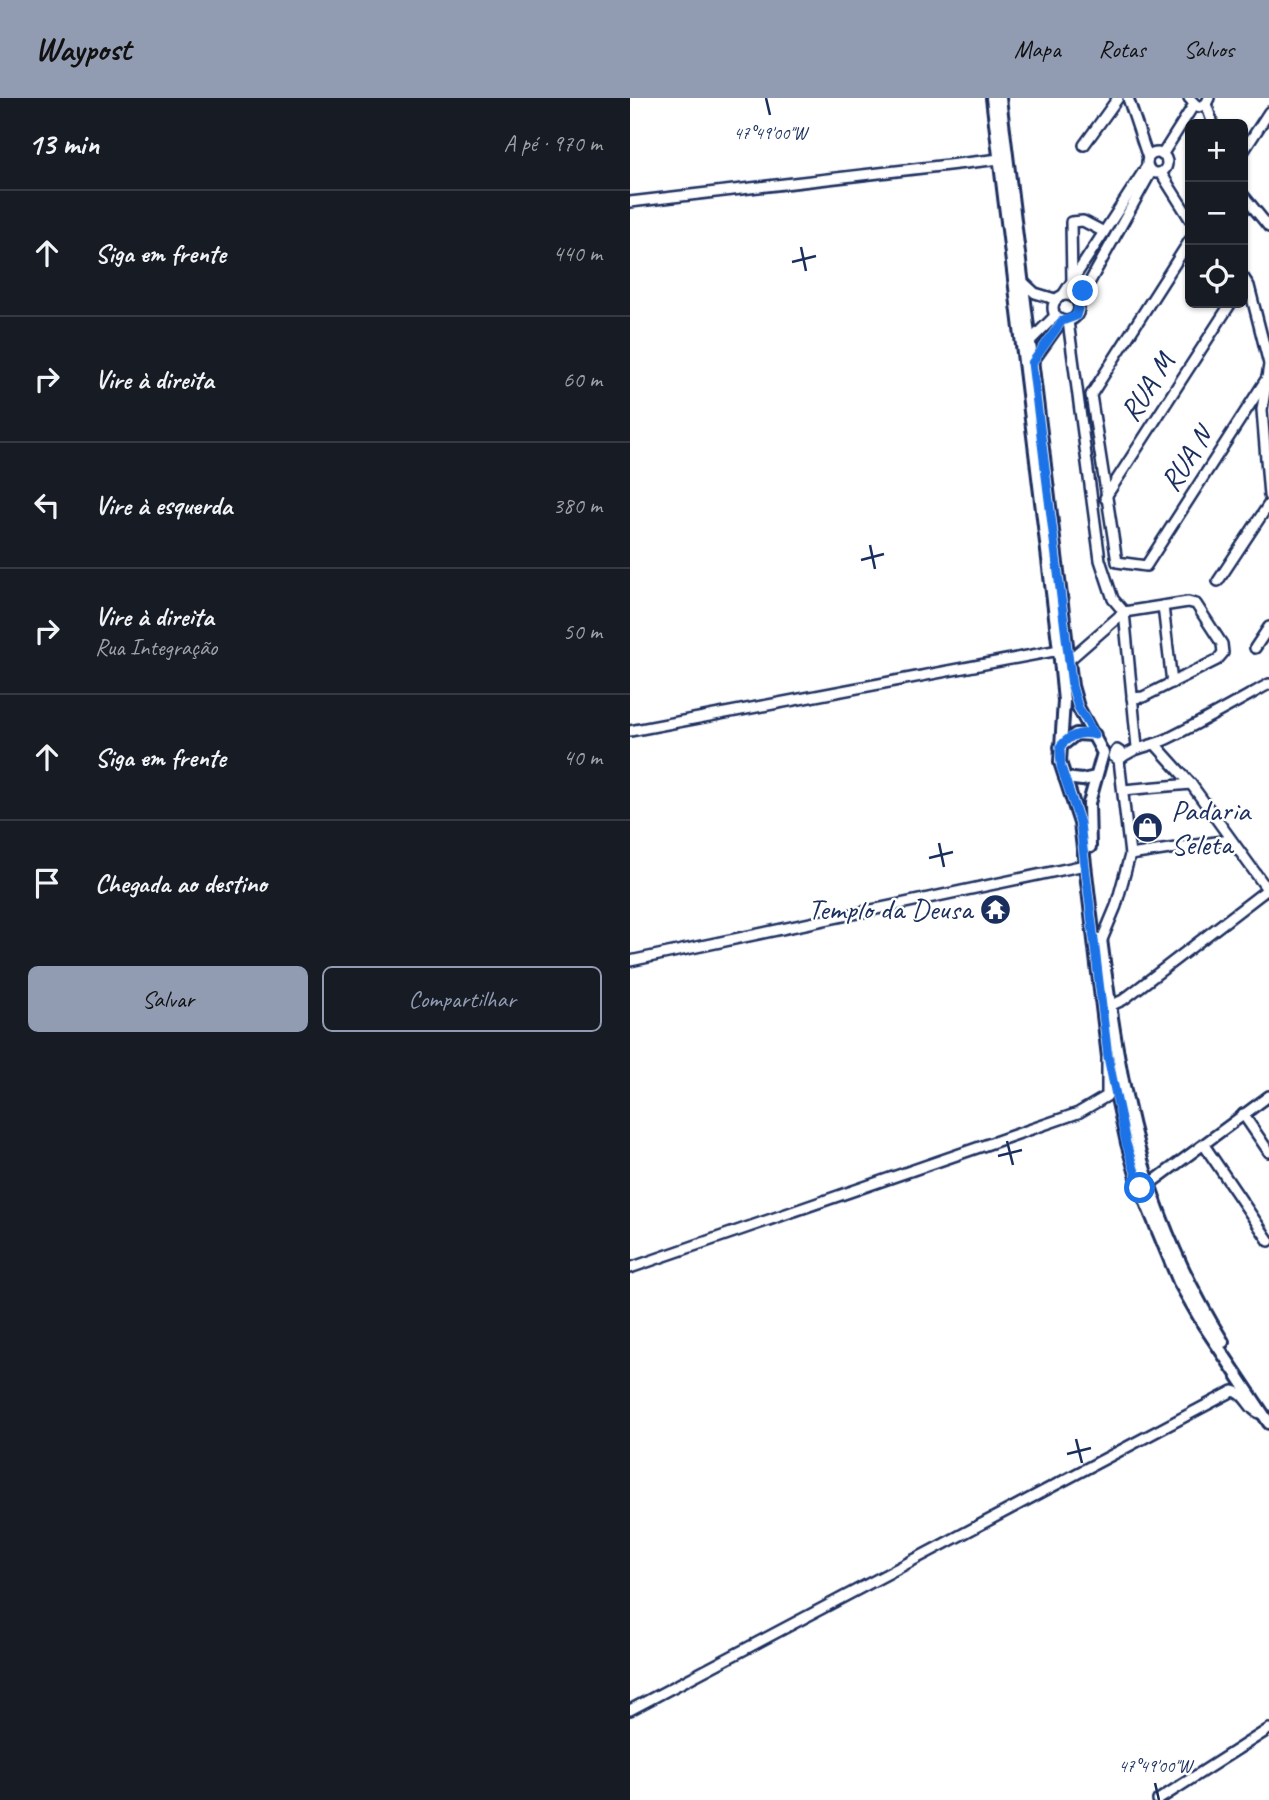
<!DOCTYPE html>
<html lang="pt">
<head>
<meta charset="utf-8">
<style>
  body { margin:0; font-family:Caveat,sans-serif; background:#20242c; color:#f1f3f6 }
  .controls { position:absolute; right:21px; top:21px; display:grid; overflow:hidden; border-radius:10px; box-shadow:0 2px 5px #0004 }
  .controls button { width:63px; height:63px; display:grid; place-items:center; padding:0; border:0; border-bottom:2px solid #363941; background:#171b24; color:#f1f3f6; font:35px sans-serif }
  .stop { position:absolute; width:21px; height:21px; margin:-16px; border:5px solid #1a73e8; border-radius:50%; background:#fff }
  .stop.end { background:#1a73e8; border-color:#fff; box-shadow:0 2px 7px #0008 }
  .list { margin:0; padding:0; list-style:none }
  h2 { display:flex; justify-content:space-between; align-items:center; height:91px; margin:0; padding:0 28px; font-size:30px }
  h2 small { font-size:23px; font-weight:400; color:#9ea1a6 }
  .list li { display:grid; grid-template-columns:46px 1fr auto; gap:21px; align-items:center; box-sizing:border-box; height:126px; padding:0 28px; border-top:2px solid #363941 }
  .list b { display:block; font-size:26px; white-space:nowrap }
  .list p { margin:0; font-size:23px; white-space:nowrap; color:#9ea1a6 }
  .list em { font-size:23px; font-style:normal; color:#9ea1a6 }
  .actions { display:flex; gap:14px; padding:21px 28px }
  .actions a { flex:1; padding:16px 0; border:2px solid #919bb2; border-radius:10px; text-align:center; font-size:24px; color:#919bb2 }
  .actions .main { background:#919bb2; color:#111 }
  .icon { flex:none; width:38px; height:38px; fill:none; stroke:currentColor; stroke-width:2; stroke-linecap:round; stroke-linejoin:round }
  .map { position:relative; flex:none; width:639px; height:1702px; overflow:hidden }
  header { display:flex; align-items:center; gap:42px; box-sizing:border-box; height:98px; padding:0 35px; background:#919bb2; color:#111 }
  header strong { font-size:33px }
  nav { display:flex; gap:38px; margin-inline-start:auto; font-size:24px }
  main { display:flex }
  aside { flex:1; background:#171b24 }
  .map>svg:first-child { display:block }
  .lines { fill:none; stroke-linecap:round; stroke-linejoin:round }
  .minor-casing { stroke:#1b2f5e; stroke-width:14 }
  .major-casing { stroke:#1b2f5e; stroke-width:16 }
  .minor { stroke:#fff; stroke-width:9 }
  .major { stroke:#fff; stroke-width:10 }
  .route { stroke:#1a73e8; stroke-width:9 }
  .ticks { fill:none; stroke:#1b2f5e; stroke-width:2.5 }
  .labels { text-anchor:middle; dominant-baseline:central; stroke-width:5; stroke-linejoin:round; paint-order:stroke }
  .street-label { font-size:30px; fill:#1b2f5e; stroke:#fff }
  .poi-label { font-size:30px; fill:#1b2f5e; stroke:#fff; text-anchor:start }
  .ticks-label { font-size:18px; text-anchor:middle; fill:#1b2f5e; stroke:#fff; stroke-width:5; stroke-linejoin:round; paint-order:stroke }
</style>
</head>
<body>
<header>
<strong>Waypost</strong>
<nav><a>Mapa</a><a>Rotas</a><a>Salvos</a></nav>
</header>
<main>
<aside>
<h2>13 min<small>A pé · 970 m</small></h2>
<ul class="list">
<li><svg class="icon" aria-label="ahead" viewBox="0 0 24 24"><path d="M12 20V5M6 11l6-6 6 6"/></svg><div><b>Siga em frente</b></div><em>440 m</em></li>
<li><svg class="icon" aria-label="right" viewBox="0 0 24 24"><path d="M7 20v-9h11M14 6l5 5-5 5"/></svg><div><b>Vire à direita</b></div><em>60 m</em></li>
<li><svg class="icon" aria-label="left" viewBox="0 0 24 24"><path d="M17 20v-9H6M10 6l-5 5 5 5"/></svg><div><b>Vire à esquerda</b></div><em>380 m</em></li>
<li><svg class="icon" aria-label="right" viewBox="0 0 24 24"><path d="M7 20v-9h11M14 6l5 5-5 5"/></svg><div><b>Vire à direita</b><p>Rua Integração</p></div><em>50 m</em></li>
<li><svg class="icon" aria-label="ahead" viewBox="0 0 24 24"><path d="M12 20V5M6 11l6-6 6 6"/></svg><div><b>Siga em frente</b></div><em>40 m</em></li>
<li><svg class="icon" aria-label="arrive" viewBox="0 0 24 24"><path d="M6 21V4h12l-3 4 3 4H6"/></svg><div><b>Chegada ao destino</b></div></li>
</ul>
<div class="actions"><a class="main">Salvar</a><a>Compartilhar</a></div>
</aside>
<div class="map">
<svg width="639" height="1702" viewBox="0 0 639 1702">
  <rect width="100%" height="100%" fill="#fff"/>
  <filter id="ink" filterUnits="userSpaceOnUse"><feTurbulence type="fractalNoise" baseFrequency=".0143" numOctaves="2"/><feDisplacementMap in="SourceGraphic" scale="14" xChannelSelector="R" yChannelSelector="G"/><feConvolveMatrix kernelMatrix="1 2 1 2 8 2 1 2 1" color-interpolation-filters="sRGB"/></filter>
  <g filter="url(#ink)">
    <g class="lines">
      <defs>
        <g id="minor">
          <path d="M498,0l20,60"/>
          <path d="M559,0l9,9 8,-3 3,-6"/>
          <path d="M576,6l7,20"/>
          <path d="M454,47l34,-47"/>
          <path d="M613,54l26,-40"/>
          <circle cx="527" cy="65" r="10"/>
          <path d="M532,57l31,-49"/>
          <path d="M531,75l29,46"/>
          <path d="M613,97l26,32"/>
          <path d="M0,104l370,-43"/>
          <path d="M560,142l-99,155 26,167 29,4 121,-188"/>
          <path d="M613,179l6,9 20,78"/>
          <path d="M392,183l13,12 20,6"/>
          <path d="M442,184l-1,-60 12,-1 21,11"/>
          <circle cx="436" cy="210" r="13"/>
          <path d="M433,197l84,-129"/>
          <path d="M448,205l73,-131"/>
          <path d="M438,223l32,239 13,39 11,13 13,135"/>
          <path d="M399,244l26,-26"/>
          <path d="M402,265l30,-42"/>
          <path d="M639,267l-7,45 7,86"/>
          <path d="M475,400l126,-195"/>
          <path d="M588,483l51,-77"/>
          <path d="M533,508l9,77"/>
          <path d="M625,550l14,-21"/>
          <path d="M439,562l55,-48 64,-10 8,2 26,40 1,9 -6,7 -74,37 -11,1"/>
          <path d="M0,633l429,-81"/>
          <path d="M525,646l36,40 76,105"/>
          <path d="M493,656l-6,-4 -4,6 6,4c15,-14 29,-12 48,-21 35,-17 68,-36 102,-55"/>
          <path d="M493,692l68,-6"/>
          <path d="M500,757l99,-15"/>
          <path d="M471,844l15,-36 14,-51 -11,-95"/>
          <path d="M0,863l455,-96"/>
          <path d="M480,908l13,-6 146,-112"/>
          <path d="M613,1016l26,38"/>
          <path d="M574,1047l65,96"/>
          <path d="M517,1088l122,-90"/>
          <path d="M0,1170l448,-155 29,-17v-38"/>
          <path d="M0,1612l603,-319c14,2 15,20 29,23"/>
          <path d="M528,1702l111,-71"/>
        </g>
        <g id="major">
          <path d="M362,0l67,552 5,51 -4,61 20,61 28,234 19,86 13,45 39,94 24,42 66,99"/>
          <path d="M370,0l72,588 6,21 25,46 -14,50 1,44"/>
          <path d="M430,649l16,-13 19,1"/>
          <path d="M435,680l17,2 14,-3"/>
          <path d="M471,841c20,153 39,269 122,403"/>
        </g>
      </defs>
      <use href="#minor" class="minor-casing"/>
      <use href="#major" class="major-casing"/>
      <use href="#minor" class="minor"/>
      <use href="#major" class="major"/>
    </g>
  </g>
  <g class="lines" filter="url(#ink)">
    <path class="route" d="M453,193l-7,25 -14,5 -30,42 40,323 6,21 17,28c-14,-4 -26,0 -35,12l1,20 19,56 28,234 18,86 14,45"/>
  </g>
  <path class="ticks" d="M136,0l4,17M171,149l5,24M162,164l24,-6M240,447l5,24M231,462l23,-6M309,745l5,24M299,760l24,-6M377,1043l6,24M368,1058l24,-6M446,1341l6,24M437,1356l24,-6M525,1685l4,17"/>
  <defs>
    <symbol id="shop-disc" viewBox="-11 -11 22 22"><circle r="9.5" fill="#1b2f5e" stroke="#fff"/><path d="M-5-2.5h2.3a2.7 3.5 0 0 1 5.4 0H5L5.5 6h-11ZM-1.5-2.5h3a1.5 2.3 0 0 0-3 0Z" fill="#fff"/></symbol>
    <symbol id="temple-disc" viewBox="-11 -11 22 22"><circle r="9.5" fill="#1b2f5e" stroke="#fff"/><path d="M0-6L5-2H3V0L6.5 2.5H4V6H1.5V3h-3V6H-4V2.5H-6.5L-3 0V-2H-5Z" fill="#fff"/></symbol>
  </defs>
  <g fill-rule="evenodd">
    <use href="#shop-disc" x="500" y="712" width="35" height="35"/>
    <use href="#temple-disc" x="348" y="794" width="35" height="35"/>
  </g>
  <g class="labels">
    <g class="street-label">
      <text transform="translate(517 289) rotate(-57)">RUA M</text>
      <text transform="translate(556 361) rotate(-57)">RUA N</text>
    </g>
    <g class="poi-label">
      <text x="541" y="712">Padaria<tspan x="541" dy="34">Seleta</tspan></text>
      <text x="342" y="811" text-anchor="end">Templo da Deusa</text>
    </g>
  </g>
  <g class="ticks-label">
    <text x="140" y="41">47°49'00"W</text>
    <text x="525" y="1674">47°49'00"W</text>
  </g>
</svg>
<div class="controls">
<button>+</button>
<button>−</button>
<button><svg class="icon" aria-label="locate" viewBox="0 0 24 24"><circle cx="12" cy="12" r="6"/><path d="M12 2v4M12 18v4M2 12h4M18 12h4"/></svg></button>
</div>
<div class="stop" style="left:510px;top:1090px"></div>
<div class="stop end" style="left:453px;top:193px"></div>
</div>
</main>
</body>
</html>
